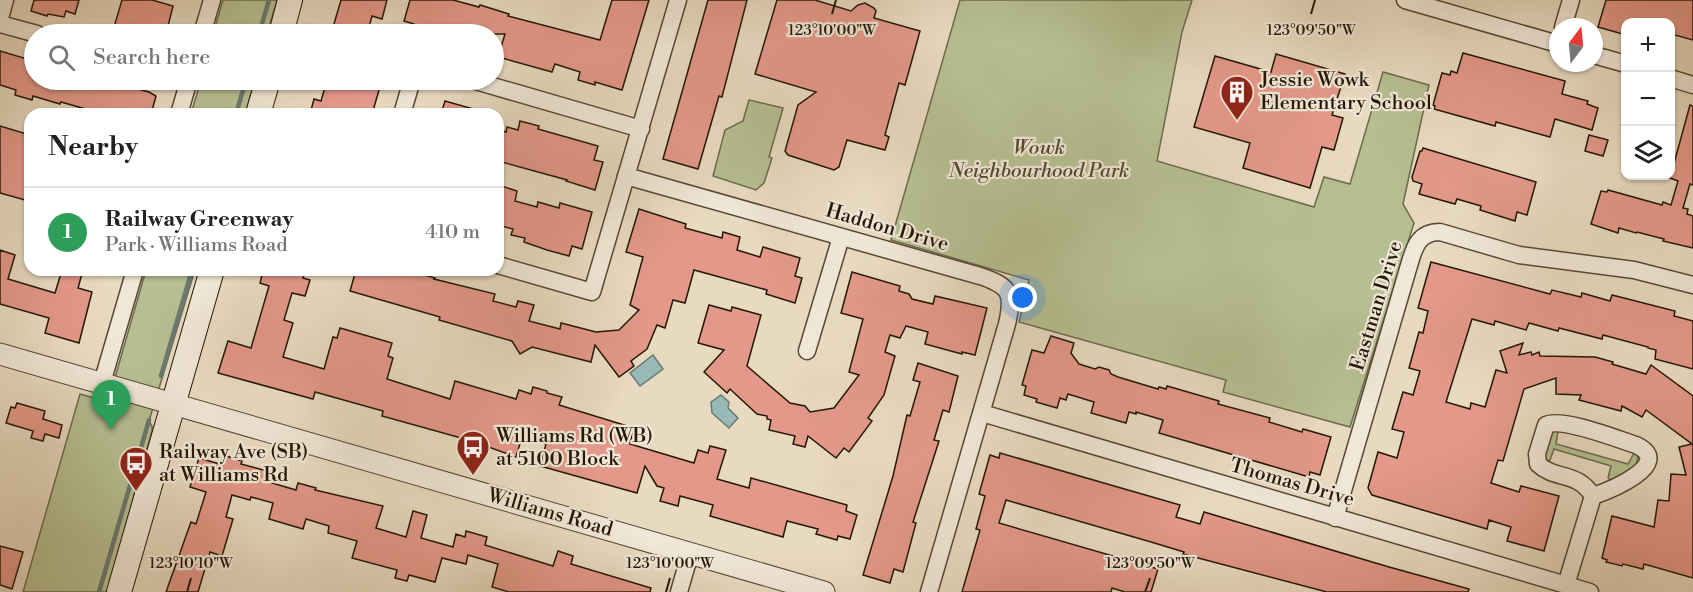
<!DOCTYPE html>
<html lang="en">
<head>
<meta charset="utf-8">
<style>
  body { margin:0; font-family:"Libre Bodoni",serif; background:#f2f2f2; color:#222 }
  .controls { position:absolute; right:18px; top:18px; display:grid; overflow:hidden; border-radius:12px; box-shadow:0 2px 4px #0004 }
  .controls button { width:54px; height:54px; display:grid; place-items:center; padding:0; border:0; border-bottom:2px solid #e0e0e0; background:#fff; color:#222; font:30px sans-serif }
  .compass { position:absolute; left:1549px; top:18px; width:54px; height:54px; border-radius:50%; background:#fff; box-shadow:0 2px 4px #0004; rotate:16deg }
  .you { position:absolute; left:1023px; top:298px; width:21px; height:21px; margin:-15px; border:4px solid #fff; border-radius:50%; background:#1a73e8; box-shadow:0 0 0 9px #1a73e833 }
  .badge { display:grid; place-items:center; width:39px; height:39px; border-radius:50%; background:#b45309; color:#fff; font-size:20px; font-weight:700 }
  .pin { position:absolute; translate:-50% -50px; filter:drop-shadow(0 2px 3px #0008) }
  .pin::after { content:''; position:absolute; top:32px; width:21px; height:18px; background:inherit; clip-path:polygon(0 0,100% 0,50% 100%) }
  .list { margin:0; padding:0; list-style:none }
  h2 { display:flex; justify-content:space-between; align-items:center; height:78px; margin:0; padding:0 24px; font-size:26px }
  h2 small { font-size:20px; font-weight:400; color:#767676 }
  .list li { display:grid; grid-template-columns:39px 1fr auto; gap:18px; align-items:center; box-sizing:border-box; height:90px; padding:0 24px; border-top:2px solid #e0e0e0 }
  .list b { display:block; font-size:22px; white-space:nowrap }
  .list p { margin:0; font-size:20px; white-space:nowrap; color:#767676 }
  .list em { font-size:20px; font-style:normal; color:#767676 }
  .icon { flex:none; width:33px; height:33px; fill:none; stroke:currentColor; stroke-width:2; stroke-linecap:round; stroke-linejoin:round }
  .map { position:relative; flex:none; width:1693px; height:592px; overflow:hidden }
  .search { position:absolute; background:#fff; box-shadow:0 2px 4px #0004; left:24px; top:24px; width:480px; height:66px; display:flex; align-items:center; gap:15px; box-sizing:border-box; padding:0 21px; border-radius:33px; color:#767676; font-size:22px }
  .panel { position:absolute; background:#fff; box-shadow:0 2px 4px #0004; left:24px; top:108px; width:480px; height:168px; border-radius:18px }
  .map>svg:first-child { display:block }
  .green { fill:#b6bf92; stroke:#6d6b4c; stroke-width:1.5 }
  .water { fill:#98bab6; stroke:#6a796f; stroke-width:1.5 }
  .lines { fill:none; stroke-linecap:round; stroke-linejoin:round }
  .stream { stroke:#6a796f; stroke-width:4.5 }
  .building { fill:#e39889; stroke:#241705; stroke-width:1.5 }
  .minor-casing { stroke:#554834; stroke-width:19 }
  .tertiary-casing { stroke:#554834; stroke-width:23 }
  .secondary-casing { stroke:#241705; stroke-width:26 }
  .minor { stroke:#f0e7d6; stroke-width:16 }
  .tertiary { stroke:#f0e7d6; stroke-width:21 }
  .secondary { stroke:#f0e7d6; stroke-width:24 }
  .ticks { fill:none; stroke:#241705; stroke-width:2 }
  .labels { text-anchor:middle; dominant-baseline:central; stroke-width:4.5; stroke-linejoin:round; paint-order:stroke }
  .poi-label { font-size:20px; fill:#241705; stroke:#f0e7d6; text-anchor:start }
  .park-label { font-size:20px; font-style:italic; fill:#50492f; stroke:#f0e7d6 }
  .street-label { font-size:20px; fill:#241705; stroke:#f0e7d6 }
  .ticks-label { font-size:15px; text-anchor:middle; fill:#241705; stroke:#f0e7d6; stroke-width:4.5; stroke-linejoin:round; paint-order:stroke }
</style>
</head>
<body>
<div class="map">
<svg width="1693" height="592" viewBox="0 0 1693 592">
  <rect width="100%" height="100%" fill="#e8dac0"/>
  <filter id="stains"><feTurbulence type="fractalNoise" baseFrequency=".00333" numOctaves="4"/><feColorMatrix values="0 0 0 0 .2 0 0 0 0 .09 0 0 0 0 .02 0 0 0 .5 -.17"/></filter>
  <radialGradient id="worn" r=".72"><stop offset=".6" stop-color="#630" stop-opacity="0"/><stop offset="1" stop-color="#630" stop-opacity=".3"/></radialGradient>
  <g class="green">
    <path d="M223,0h54l-10,34h-54z"/>
    <path d="M960,0h232l-10,32 -25,129 157,46 10,-30 26,7 33,-112 46,13 -26,119 11,19 -64,204 -127,-35 3,-12 -207,-58 10,-42 -138,-40z"/>
    <path d="M201,80h54l-10,34h-54z"/>
    <path d="M749,100l34,8 -14,49 3,1 -8,25 -8,7 -43,-14 12,-46 18,-9z"/>
    <path d="M146,270h49l-46,151 3,5v5l-45,161h-84l57,-198 28,8z"/>
    <path d="M1554,430l4,1 -2,13 72,20 6,-11 4,3 -2,10 -12,10 -14,4 -2,-2 3,-12 -57,-17 -4,11 -3,1 -3,-9 7,-20z"/>
  </g>
  <g class="water">
    <path d="M653,355l10,14 -23,17 -10,-13z"/>
    <path d="M721,395l8,7 -1,6 10,10 -9,10 -17,-15 -1,-11z"/>
  </g>
  <g class="lines">
    <g class="stream">
      <path d="M259,34l10,-34"/>
      <path d="M236,114l10,-34"/>
      <path d="M161,376l31,-106"/>
      <path d="M99,592l50,-172"/>
    </g>
  </g>
  <g class="building">
    <path d="M34,0h45l-4,14 -9,-3 -2,6 -16,-3 -1,2 -16,-5z"/>
    <path d="M122,0h30l21,6 -7,28h-54z"/>
    <path d="M341,0h46l-5,19 -10,-3 -5,18h-36z"/>
    <path d="M410,0h43l26,7 1,-2 29,9 -1,2 92,24 12,-40h37l-27,90 -27,-8v3l-17,-5 2,-8 -25,-8 -3,8 -54,-15 7,-23h-61l-12,-3 -1,3h-5l-13,-3 1,-7 -10,-3z"/>
    <path d="M708,0h39l-25,97 -3,-1 -21,73 -35,-10z"/>
    <path d="M777,0h38l36,11 7,-6 7,-2 9,5 2,3 -2,7 46,13 -15,54 -6,-2 -14,52 4,2 -4,13 -38,-10 -8,27 -5,3 -46,-15 -3,-4 13,-46 18,-13 -61,-18z"/>
    <path d="M1606,0h87v40l-22,-6v-12h-45v13l-28,-8z"/>
    <path d="M0,51l34,10v19h71l44,12 7,4 -5,18h-48l-42,-12 -1,2 -27,-8 -1,4 -17,-5 1,-5 -16,-5z"/>
    <path d="M1463,53l102,28 -3,13 26,7 -1,3 11,4 -6,22 -37,-11 -5,18 -54,-15 -1,4 -61,-17 1,-3 -2,-1 9,-32 8,2 1,-4 6,2z"/>
    <path d="M1276,54l69,20 -13,41 11,3 -9,32 -12,-3 -12,41 -67,-20 7,-25 -56,-16 21,-71 56,16z"/>
    <path d="M327,80h55l-10,34h-62l4,-15 7,2z"/>
    <path d="M445,101l32,9v4h-36z"/>
    <path d="M1690,105l3,1v79l-3,-1 -7,24 5,1 -1,5 6,2v32l-30,-7 1,-2 -27,-7 -1,1 -17,-5 -1,5 -27,-9 10,-33 6,1 1,-2 54,15 1,-3 8,3 7,-24 -8,-3z"/>
    <path d="M520,121l19,5 -1,3 60,17 -4,14 9,2 -8,28 -29,-9 1,-1 -69,-19v-31l8,2 1,-5 11,3z"/>
    <path d="M0,126l30,9 -3,18 3,2v44l-5,-1v2l-25,-7z"/>
    <path d="M1589,135l19,5 -5,16 -18,-5z"/>
    <path d="M1423,148l113,34 -9,33 -10,-3 -2,9 -35,-11 1,-4 -24,-7 -2,5 -36,-10 3,-10 -9,-3 -1,-4 8,-26h2z"/>
    <path d="M498,185l19,6 -2,10 22,6 1,-5 21,6 1,-5 32,9 -10,37 -10,-3 -3,10 -22,-6 -23,-8 1,-4 -14,-3 2,-6 -15,-4z"/>
    <path d="M639,209l47,15 -1,4 37,10 1,-6 17,5 -3,13 23,7 3,-10 37,11 -5,18 7,2 -7,25 -29,-9 1,-4 -73,-20 -9,33 -12,-3 -8,28 -8,-3 -10,24 -16,12 3,5 -15,11 -24,-32 -4,17 -59,-15 -12,7 -8,-13 -73,-21 1,-3 -90,-26 6,-21h58v2l21,6 -1,1 61,15 -2,7 23,6 2,-6 16,4 -5,16 31,8 1,-6 35,9 23,-2 20,-20 -9,-5 13,-48 -17,-5z"/>
    <path d="M0,250l15,5 -7,24 47,14 7,-23h21l-5,18 14,4 -13,51 -34,-10 4,-15 -49,-14z"/>
    <path d="M1431,262l119,32 2,-4 29,7 1,-4 28,8 2,-6 63,16 -1,5 19,5v48l-38,-10 1,-9 -8,-2v-1l-45,-12 -1,4 -43,-11 -1,3 -29,-8 -3,7 -31,-9 -1,4 -22,-6 -26,83 24,7 1,-6 14,4 11,-37 11,3 -7,-22 23,-8 -4,12 12,-3 1,3 7,-3 1,4 55,1 18,5 -1,2 34,10 5,-9 42,31v182l-49,-14 -1,5 -20,-5 -1,2 -16,-4 1,-2 -5,-2 10,-42 42,11 4,-27 11,1 2,-27 15,1 -7,-28 13,-3 -46,-34 -4,7 -20,-11 -1,5 -42,-11 2,-5 -25,-1v-16l-32,11 -21,72 -5,-1 -7,23 28,9 2,-6 38,10 -15,55 -37,-10 4,-14 -22,-7 -2,9 -115,-34 -4,-7 10,-36 19,6 7,-26 -12,-3 11,-37 10,3 7,-24 -11,-3 10,-36 4,1 5,-22 -10,-3z"/>
    <path d="M270,270h36l-3,8 7,2 -5,16 -13,-3 -8,27 9,3 -10,34 41,12 9,-32 4,1 3,-10 52,15 -4,13 5,2 -6,21 63,20 5,-18 61,18 3,-9 12,4 2,-7 14,4v2l15,4 -3,8 75,23 -4,16 64,19 4,-13 10,3 2,-7 16,4 -9,29 32,9 2,-10 96,27 -1,6 11,4 -7,24 -12,-3 -1,4 -21,-6 2,-5 -31,-8 -4,16 -73,-21 3,-11 -33,-9 -2,10 -18,-5 4,-13 -7,-2 -12,-20 -8,27 -97,-27 6,-22 -24,-7 -6,20 -44,-16 -90,-25 1,-5 -68,-19 -2,7 -95,-26 10,-32 23,7 18,-62 -9,-3 3,-12 6,2z"/>
    <path d="M852,272l48,14 -1,5 10,3 3,5 21,5 2,-8 52,12 -12,47 -13,-3v2l-37,-10 3,-12 -22,-6 -6,12 -10,-3 -5,17 10,4 -11,39 -16,23 4,3 -23,31 -5,-4 -8,10 -28,-22 -3,11 -12,-3 2,-8 -26,-6 2,-10 -4,-1v-3l-10,-2 -27,-25 -3,4 -23,-21 20,-22 -26,-7 11,-38 22,6 1,-4 29,8 -14,51 43,37 15,3 5,6 24,-4 25,-33 -10,-3 14,-53 -22,-6z"/>
    <path d="M1051,336l23,7 -3,10 8,11 16,5 4,-2 10,3 2,4 7,3 40,12 1,-2 7,2 1,-3 52,15 -1,3 52,14 -1,4 33,10 1,-3 28,8 -11,38 -10,-3 -1,5 -150,-44 4,-13 -27,-8v2l-7,-2 -3,11 -35,-10 3,-11 -26,-8 -2,6 -6,-2 -3,10 -21,-6 1,-3 -13,-4 2,-9 -4,-1 10,-35 12,3z"/>
    <path d="M918,363l40,13 -9,36 -6,-2 -9,30 5,1 -26,81 3,1 -13,49 -9,-3 -4,14 -27,-8 30,-99 14,-61 3,1 10,-34 -7,-2z"/>
    <path d="M17,403l28,8 -2,8 19,6 -3,13 -14,-4 -2,7 -12,-3 2,-7 -27,-8 5,-16 4,1z"/>
    <path d="M1000,453l180,52 -4,12 24,7 4,-12 185,55 80,22 -1,3h-141l-144,-38 1,-2 -33,-10 -145,-42 -7,23 159,46 -7,23h-26l-13,-4 -1,4h-149l18,-62 -4,-1 9,-33 -6,-2 11,-39 9,3z"/>
    <path d="M226,456l16,5 -1,3 34,9 -3,10 24,7 2,-7 18,5 -1,2 68,16 -7,22 30,9 7,-26 14,4 -6,23 32,9 3,-13 9,3 1,-6 21,6 -2,8 68,21 5,-15 15,5 -2,8 80,24 -1,4h-141l-17,-5 6,-23 -30,-9 -2,9 -24,-6 -7,24 -26,-7 -2,6 -12,-3 2,-8 -45,-12 5,-17 -29,-8 1,-7 -23,-7 -3,10 -34,-10 4,-16 -22,-6 -1,3 -18,-5 -6,22 7,2 -11,37 -12,-4 -12,40h-32l25,-70 5,2 10,-32 -16,-5 9,-29 24,7z"/>
    <path d="M0,546l23,6 -11,37 -12,-4z"/>
  </g>
  <g class="lines">
    <defs>
      <g id="minor">
        <path d="M1405,0l153,44"/>
        <path d="M0,18l5,-18"/>
        <path d="M0,24l37,10"/>
        <path d="M1563,27l8,-27"/>
        <path d="M202,34l10,-34"/>
        <path d="M1594,55l32,9"/>
        <path d="M1670,78l23,7"/>
        <path d="M472,80l169,49"/>
        <path d="M179,114l10,-34"/>
        <path d="M402,114l10,-34"/>
        <path d="M626,176l354,100c30,10 34,17 27,48l-78,268"/>
        <path d="M498,265l94,27 86,-292"/>
        <path d="M807,351l34,-114"/>
        <path d="M102,383l33,-113"/>
        <path d="M982,413l608,179"/>
        <path d="M1335,518l75,-256c5,-17 10,-30 30,-30l79,23 115,15 59,15"/>
        <path d="M1566,585l27,-89c-17,-26 -37,-15 -55,-32l-1,-10 9,-29c16,-8 71,14 90,20 40,19 -28,46 -43,51"/>
        <path d="M679,592l11,-38"/>
      </g>
      <path id="tertiary" d="M0,354l824,238"/>
      <g id="secondary">
        <path d="M281,34l9,-34"/>
        <path d="M258,114l10,-34"/>
        <path d="M119,592l93,-322"/>
      </g>
    </defs>
    <use href="#minor" class="minor-casing"/>
    <use href="#tertiary" class="tertiary-casing"/>
    <use href="#secondary" class="secondary-casing"/>
    <use href="#minor" class="minor"/>
    <use href="#tertiary" class="tertiary"/>
    <use href="#secondary" class="secondary"/>
  </g>
  <path class="ticks" d="M832,14l4,-14M1311,14l4,-14M187,592l4,-14M666,592l4,-14M1145,592l5,-14"/>
  <defs>
    <symbol id="building-pin" viewBox="-11 -11 22 30"><path d="M0 17L-7.5 6A9.5 9.5 0 1 1 7.5 6Z" fill="#8f2418" stroke="#f0e7d6"/><path d="M-4-6H4V6H1V3H-1V6H-4ZM-2.5-4.3h1.7v1.8h-1.7ZM.8-4.3h1.7v1.8H.8ZM-2.5-1h1.7V.8h-1.7ZM.8-1h1.7V.8H.8Z" fill="#fff"/></symbol>
    <symbol id="bus-pin" viewBox="-11 -11 22 30"><path d="M0 17L-7.5 6A9.5 9.5 0 1 1 7.5 6Z" fill="#8f2418" stroke="#f0e7d6"/><path d="M-5-6H5V4H4V6H2V4H-2V6H-4V4H-5ZM-3.5-4V0h7V-4ZM-3.5 1.2v1.5H-2V1.2ZM2 1.2v1.5H3.5V1.2Z" fill="#fff"/></symbol>
  </defs>
  <g fill-rule="evenodd">
    <use href="#building-pin" x="1218" y="73" width="38" height="52"/>
    <use href="#bus-pin" x="454" y="428" width="38" height="52"/>
    <use href="#bus-pin" x="117" y="444" width="38" height="52"/>
  </g>
  <g class="labels">
    <g class="poi-label">
      <text x="1260" y="80">Jessie Wowk<tspan x="1260" dy="23">Elementary School</tspan></text>
      <text x="496" y="436">Williams Rd (WB)<tspan x="496" dy="23">at 5100 Block</tspan></text>
      <text x="159" y="452">Railway Ave (SB)<tspan x="159" dy="23">at Williams Rd</tspan></text>
    </g>
    <g class="park-label">
      <text x="1039" y="148">Wowk<tspan x="1039" dy="23">Neighbourhood Park</tspan></text>
    </g>
    <g class="street-label">
      <text transform="translate(887 228) rotate(16)">Haddon Drive</text>
      <text transform="translate(1377 306) rotate(-73)">Eastman Drive</text>
      <text transform="translate(1292 483) rotate(16)">Thomas Drive</text>
      <text transform="translate(550 513) rotate(16)">Williams Road</text>
    </g>
  </g>
  <g class="ticks-label">
    <text x="832" y="35">123°10'00"W</text>
    <text x="1311" y="35">123°09'50"W</text>
    <text x="191" y="568">123°10'10"W</text>
    <text x="670" y="568">123°10'00"W</text>
    <text x="1150" y="568">123°09'50"W</text>
  </g>
  <rect width="100%" height="100%" filter="url(#stains)"/>
  <rect width="100%" height="100%" fill="url(#worn)"/>
</svg>
<div class="controls">
<button>+</button>
<button>−</button>
<button><svg class="icon" aria-label="layers" viewBox="0 0 24 24"><path d="M12 4l9 5-9 5-9-5zM3 14l9 5 9-5"/></svg></button>
</div>
<svg class="compass" viewBox="-18 -18 36 36"><path d="M0-13l5 13h-10z" fill="#e53935"/><path d="M0 13l5-13h-10z" fill="#767676"/></svg>
<div class="you"></div>
<div class="pin badge" style="left:111px;top:430px;background:#2e9e5b">1</div>
<div class="search"><svg class="icon" aria-label="search" viewBox="0 0 24 24"><circle cx="10" cy="10" r="6"/><path d="M15 15l6 6"/></svg>Search here</div>
<section class="panel">
<h2>Nearby<small></small></h2>
<ul class="list">
<li><span class="badge" style="background:#2e9e5b">1</span><div><b>Railway Greenway</b><p>Park · Williams Road</p></div><em>410 m</em></li>
</ul>
</section>
</div>
</body>
</html>
